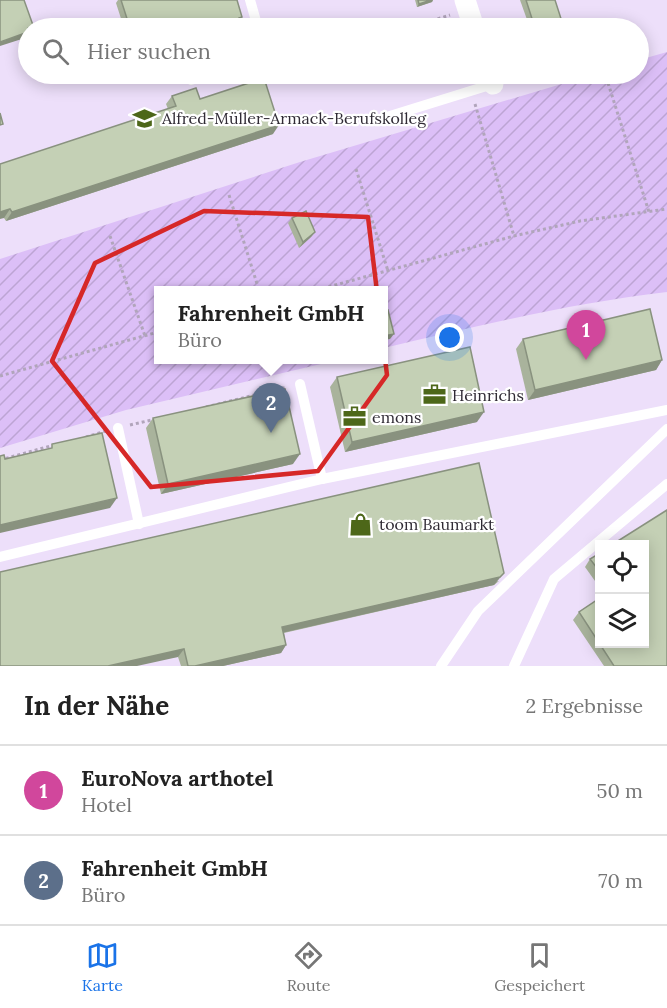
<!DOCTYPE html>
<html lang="de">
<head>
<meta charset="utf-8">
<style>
  body { margin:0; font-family:Lora,serif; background:#f6f6f6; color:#222 }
  .controls { position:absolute; right:18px; bottom:18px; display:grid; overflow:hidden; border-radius:0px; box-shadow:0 3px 15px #0003 }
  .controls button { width:54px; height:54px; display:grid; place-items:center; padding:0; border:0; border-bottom:2px solid #e0e0e0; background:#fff; color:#222; font:30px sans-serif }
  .you { position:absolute; left:450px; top:338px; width:21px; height:21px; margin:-15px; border:4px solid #fff; border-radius:50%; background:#1a73e8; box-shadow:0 0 0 9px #1a73e833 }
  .badge { display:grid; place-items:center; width:39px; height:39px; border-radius:50%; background:#1a73e8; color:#fff; font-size:20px; font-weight:700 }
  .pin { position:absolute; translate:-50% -50px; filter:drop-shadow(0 2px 3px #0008) }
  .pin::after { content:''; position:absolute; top:32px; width:21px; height:18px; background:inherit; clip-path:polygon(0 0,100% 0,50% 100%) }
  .popup { position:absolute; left:154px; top:286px; width:234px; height:78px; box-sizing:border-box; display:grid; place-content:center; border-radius:0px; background:#fff; filter:drop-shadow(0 2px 4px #0005); font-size:20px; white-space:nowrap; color:#767676 }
  .popup b { font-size:22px; color:#222 }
  .popup::after { content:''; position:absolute; left:50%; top:100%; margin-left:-12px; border:12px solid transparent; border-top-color:#fff }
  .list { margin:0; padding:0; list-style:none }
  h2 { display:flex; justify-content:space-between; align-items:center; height:78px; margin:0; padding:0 24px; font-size:26px }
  h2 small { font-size:20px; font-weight:400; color:#767676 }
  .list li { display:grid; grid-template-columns:39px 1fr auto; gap:18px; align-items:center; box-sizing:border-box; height:90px; padding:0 24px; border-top:2px solid #e0e0e0 }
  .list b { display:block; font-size:22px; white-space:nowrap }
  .list p { margin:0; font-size:20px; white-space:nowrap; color:#767676 }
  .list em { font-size:20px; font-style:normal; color:#767676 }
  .icon { flex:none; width:33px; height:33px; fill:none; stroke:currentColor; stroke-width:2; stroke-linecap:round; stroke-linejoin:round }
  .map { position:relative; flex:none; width:667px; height:666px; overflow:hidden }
  .search { position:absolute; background:#fff; box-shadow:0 3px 15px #0003; left:18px; right:18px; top:18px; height:66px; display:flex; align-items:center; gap:15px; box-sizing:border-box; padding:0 21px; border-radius:33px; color:#767676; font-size:22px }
  .sheet { height:258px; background:#fff }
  nav { display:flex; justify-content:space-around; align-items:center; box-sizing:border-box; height:84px; border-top:2px solid #e0e0e0; background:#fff; font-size:16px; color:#767676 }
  nav a { display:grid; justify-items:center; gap:3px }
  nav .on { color:#1a73e8 }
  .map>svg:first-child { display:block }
  .garden { fill:url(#garden-furrows) }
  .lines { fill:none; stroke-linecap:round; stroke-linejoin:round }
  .path { stroke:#b1a5bb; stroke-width:3; stroke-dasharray:3 3; stroke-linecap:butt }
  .lane { stroke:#fff; stroke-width:10 }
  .street { stroke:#fff; stroke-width:21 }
  .wall { fill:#a9b39c }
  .shaded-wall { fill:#89927f }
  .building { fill:#c4d0b5; stroke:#89927f; stroke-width:1.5 }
  .marked { fill:none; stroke:#d62828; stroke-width:4.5; stroke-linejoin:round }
  .labels { text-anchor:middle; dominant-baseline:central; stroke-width:4.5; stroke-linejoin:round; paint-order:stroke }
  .poi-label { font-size:16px; fill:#302b35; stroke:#fff; text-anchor:start }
</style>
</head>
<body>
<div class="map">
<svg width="667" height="666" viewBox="0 0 667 666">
  <defs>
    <pattern id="garden-furrows" width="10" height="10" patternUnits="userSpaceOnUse" patternTransform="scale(1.5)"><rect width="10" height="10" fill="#dcbff7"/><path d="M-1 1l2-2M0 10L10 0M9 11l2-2" fill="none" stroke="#bda4d4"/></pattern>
  </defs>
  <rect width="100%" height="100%" fill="#eddffa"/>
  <path class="garden" d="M667,52v240c-95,11 -190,34 -283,56l-1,-58h-225v70h180l-212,50 -126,38v-189l300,-97 295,-88h43l1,-14z"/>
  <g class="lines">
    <g class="path">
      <path d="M409,28l41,-13"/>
      <path d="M608,83l41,129"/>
      <path d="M475,104l39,132"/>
      <path d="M356,169l32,102"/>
      <path d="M229,195l30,95"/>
      <path d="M110,236l35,100"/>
      <path d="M317,290l197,-54 66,-15 87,-12"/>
      <path d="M0,376l158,-44"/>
      <path d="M206,407l81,-20"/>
      <path d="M130,425l26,-6"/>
      <path d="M86,437l20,-6"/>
      <path d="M0,460l54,-15"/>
    </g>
    <g class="lane">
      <path d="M250,0l8,28"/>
      <path d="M191,80l21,-6"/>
      <path d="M377,120l116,-36"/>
      <path d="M300,384l22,95"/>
      <path d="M118,428l21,96"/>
      <path d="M0,557l322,-78 345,-69"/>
      <path d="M441,666l37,-55 189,-182"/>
      <path d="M514,666l40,-87 113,-95"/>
    </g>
    <g class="street">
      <path d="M465,0l9,28"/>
      <path d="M489,74l4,10"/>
    </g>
  </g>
  <g class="wall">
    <path d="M118,0h119l3,20 2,8h-118l-8,-25z"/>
    <path d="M415,0h18l-1,2 -15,5z"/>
    <path d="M520,0h35l9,28h-34z"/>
    <path d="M348,74h27l-25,8z"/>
    <path d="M172,96l28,3 73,35 -267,87 -2,-3 -4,-54 168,-55 -2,-5z"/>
    <path d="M292,218l23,14 -4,5 -12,11 -11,-25z"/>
    <path d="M523,339l139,21 -6,10 -128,30 -12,-51z"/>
    <path d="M337,377l140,45 -132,30 -15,-65z"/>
    <path d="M153,418l140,46 -132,30 -15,-66z"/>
    <path d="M600,553v35l-15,-21 5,-8z"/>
    <path d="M499,581l-5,4 -210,48 2,12 -5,8 -58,13h-42l-3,-9 -178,9z"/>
    <path d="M579,612l21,32 67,22h-63l-31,-46z"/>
  </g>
  <g class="shaded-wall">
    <path d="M431,0h2l-1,2 -15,5 2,-3z"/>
    <path d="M28,32v5l-28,9v-4z"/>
    <path d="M363,74h12l-25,8 4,-6z"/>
    <path d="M279,125l-6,9 -267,87 6,-9z"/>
    <path d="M10,209l-6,9 -4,1v-7z"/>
    <path d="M315,232l-4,5 -12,11 4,-6z"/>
    <path d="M394,334l-4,5 -6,1v-4z"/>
    <path d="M662,360l-6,10 -128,30 7,-10z"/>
    <path d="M484,412l-7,10 -132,30 7,-10z"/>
    <path d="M300,454l-7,10 -132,30 7,-10z"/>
    <path d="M117,498l-7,10 -110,25v-8z"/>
    <path d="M504,573l-10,12 -217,49 5,-7z"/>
    <path d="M286,645l-5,8 -58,13h-28z"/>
    <path d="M184,649l-6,8 -41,9h-29z"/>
  </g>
  <g class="building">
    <path d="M0,0h24l10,28h-6v4l-28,10z"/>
    <path d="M121,0h116l5,17 -3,1 3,10h-112z"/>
    <path d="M418,0h13l-12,4z"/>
    <path d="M526,0h29l9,28h-29z"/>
    <path d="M438,21l2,7h-26z"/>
    <path d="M353,74h10l-9,2z"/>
    <path d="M264,78l15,47 -267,87 -2,-3 -10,3v-48l176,-58 -4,-10 24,-8 4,11z"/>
    <path d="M0,113l3,11 -3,1z"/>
    <path d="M306,211l9,21 -12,10 -11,-24z"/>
    <path d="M650,309l12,51 -127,30 -12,-51z"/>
    <path d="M388,310l6,24 -10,2v-25z"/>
    <path d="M470,347l14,65 -132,30 -15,-65z"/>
    <path d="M285,389l15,65 -132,30 -15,-66z"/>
    <path d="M102,433l15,65 -117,27v-69l4,-1 1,4 47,-11v-4z"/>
    <path d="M479,463l25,110 -4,4 -218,50 4,18 -91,21h-7l-4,-17 -76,17h-108v-94z"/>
    <path d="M667,510v156h-53l-35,-54 21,-14v46h45v-100h-32z"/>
    <path d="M600,553v19l-10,-13z"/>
  </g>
  <path class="marked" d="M204,211l164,6 19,158 -69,96 -167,16 -99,-126 43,-98z"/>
  <defs>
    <symbol id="school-bare" viewBox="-9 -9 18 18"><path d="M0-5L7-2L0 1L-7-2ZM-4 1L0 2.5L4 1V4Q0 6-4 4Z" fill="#4d6719" stroke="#fff" stroke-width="2.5" paint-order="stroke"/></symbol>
    <symbol id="office-bare" viewBox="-9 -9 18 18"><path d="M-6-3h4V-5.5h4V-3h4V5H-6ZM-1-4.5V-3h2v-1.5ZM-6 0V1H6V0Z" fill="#4d6719" stroke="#fff" stroke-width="2.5" paint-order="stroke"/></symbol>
    <symbol id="shop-bare" viewBox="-9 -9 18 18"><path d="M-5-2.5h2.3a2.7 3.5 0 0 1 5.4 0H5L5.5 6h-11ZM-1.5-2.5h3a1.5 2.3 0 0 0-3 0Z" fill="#4d6719" stroke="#fff" stroke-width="2.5" paint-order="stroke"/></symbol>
  </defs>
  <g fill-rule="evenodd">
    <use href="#school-bare" x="128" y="102" width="33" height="33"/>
    <use href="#office-bare" x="418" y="378" width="33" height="33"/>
    <use href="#office-bare" x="338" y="400" width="33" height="33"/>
    <use href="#shop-bare" x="344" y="508" width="33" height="33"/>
  </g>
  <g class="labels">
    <g class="poi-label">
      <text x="162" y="118">Alfred-Müller-Armack-Berufskolleg</text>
      <text x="452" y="395">Heinrichs</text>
      <text x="372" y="417">emons</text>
      <text x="379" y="524">toom Baumarkt</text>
    </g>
  </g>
</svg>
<div class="controls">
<button><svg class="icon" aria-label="locate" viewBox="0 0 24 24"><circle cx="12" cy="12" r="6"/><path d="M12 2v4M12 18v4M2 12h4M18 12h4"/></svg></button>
<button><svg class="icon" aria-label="layers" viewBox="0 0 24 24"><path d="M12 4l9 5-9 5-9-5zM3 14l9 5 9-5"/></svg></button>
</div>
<div class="you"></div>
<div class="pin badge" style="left:586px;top:360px;background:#d1479c">1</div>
<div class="pin badge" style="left:271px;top:433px;background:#5c6f8a">2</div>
<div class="popup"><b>Fahrenheit GmbH</b>Büro</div>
<div class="search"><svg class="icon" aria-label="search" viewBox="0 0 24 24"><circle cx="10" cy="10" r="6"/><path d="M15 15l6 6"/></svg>Hier suchen</div>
</div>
<section class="sheet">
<h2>In der Nähe<small>2 Ergebnisse</small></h2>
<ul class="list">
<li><span class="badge" style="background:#d1479c">1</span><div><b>EuroNova arthotel</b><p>Hotel</p></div><em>50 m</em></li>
<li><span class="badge" style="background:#5c6f8a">2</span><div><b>Fahrenheit GmbH</b><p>Büro</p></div><em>70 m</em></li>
</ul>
</section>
<nav>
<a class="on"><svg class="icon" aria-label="map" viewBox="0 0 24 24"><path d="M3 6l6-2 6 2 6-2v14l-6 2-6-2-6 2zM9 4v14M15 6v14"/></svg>Karte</a>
<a><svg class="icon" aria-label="directions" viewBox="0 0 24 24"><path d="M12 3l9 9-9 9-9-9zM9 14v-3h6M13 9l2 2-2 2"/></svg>Route</a>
<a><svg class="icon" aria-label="saved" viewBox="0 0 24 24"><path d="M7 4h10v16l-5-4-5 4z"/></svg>Gespeichert</a>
</nav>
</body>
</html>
